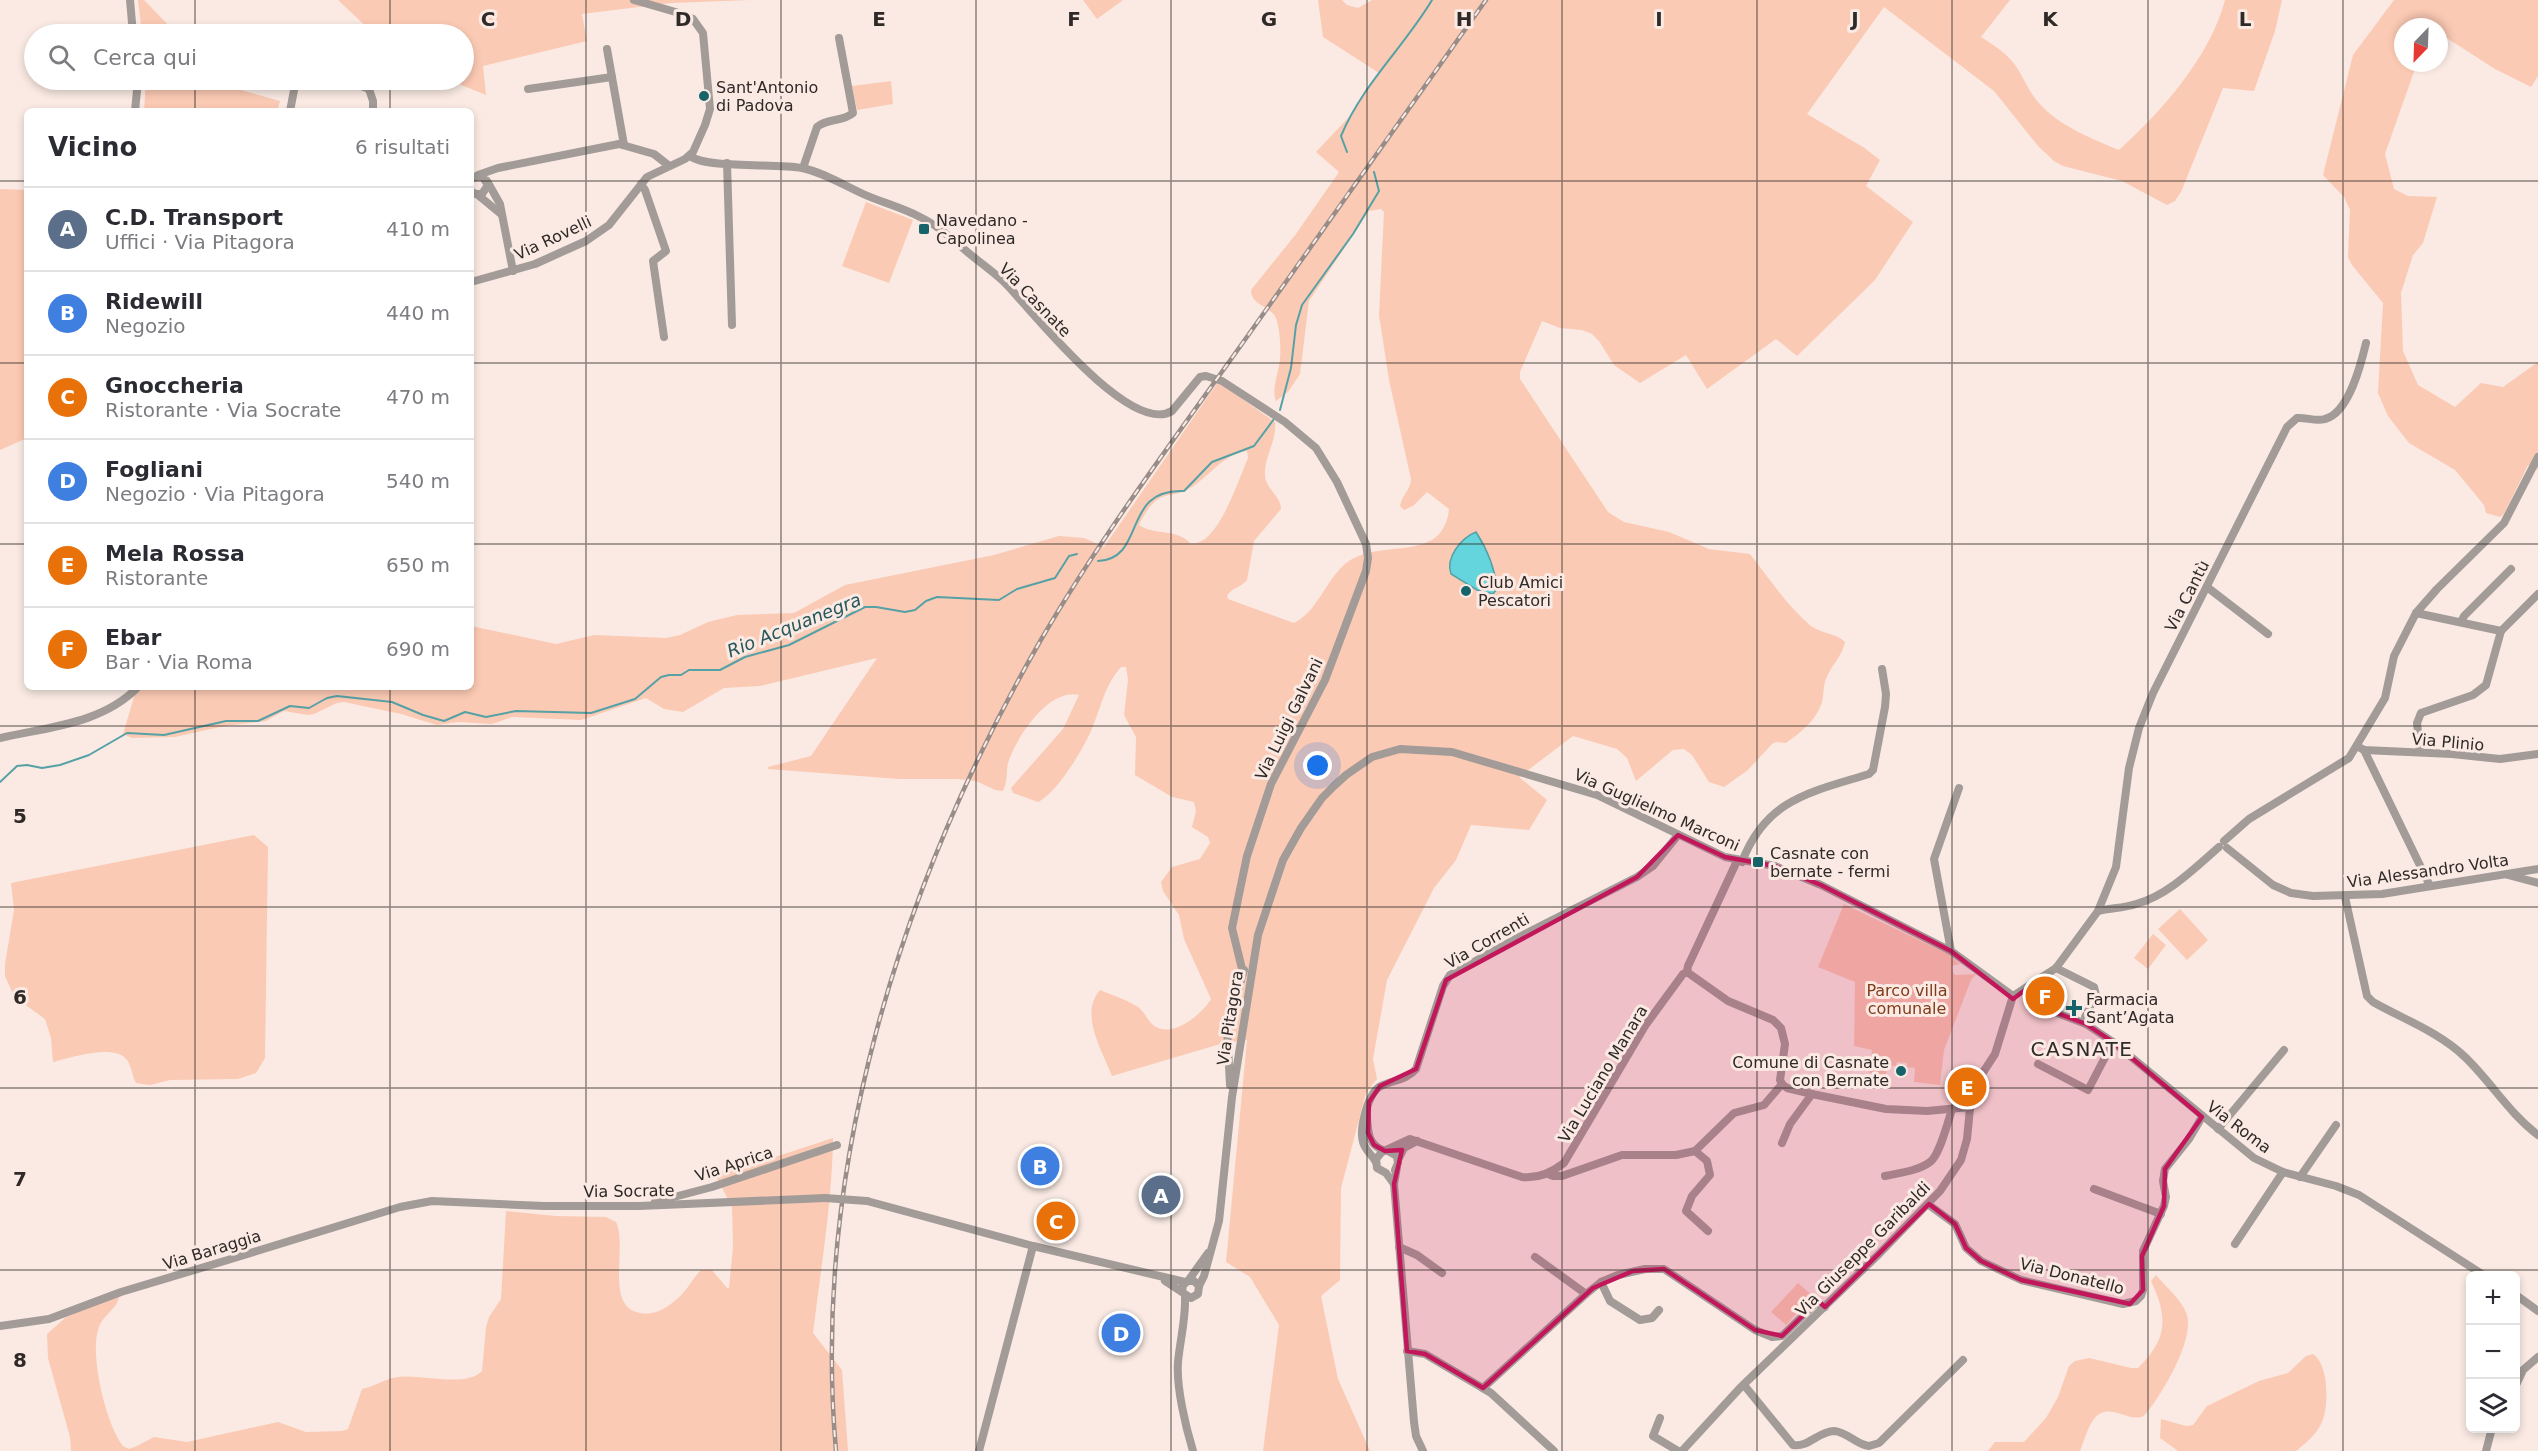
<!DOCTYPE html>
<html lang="it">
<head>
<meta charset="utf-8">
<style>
  body { margin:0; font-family:"DejaVu Sans",sans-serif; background:#f7f7f7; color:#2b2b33 }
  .controls { position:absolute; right:18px; bottom:18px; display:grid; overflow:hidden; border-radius:9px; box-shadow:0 3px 9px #0003 }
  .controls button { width:54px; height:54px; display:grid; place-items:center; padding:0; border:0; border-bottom:2px solid #e1e1e2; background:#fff; color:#2b2b33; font:30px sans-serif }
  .compass { position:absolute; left:2394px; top:18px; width:54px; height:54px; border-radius:50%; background:#fff; box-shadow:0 3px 9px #0003; rotate:203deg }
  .you { position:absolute; left:1318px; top:766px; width:21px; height:21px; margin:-15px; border:4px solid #fff; border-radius:50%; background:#1a73e8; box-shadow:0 0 0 9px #1a73e833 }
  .badge { display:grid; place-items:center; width:39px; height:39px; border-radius:50%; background:#166469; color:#fff; font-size:20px; font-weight:700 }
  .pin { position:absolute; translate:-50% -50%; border:3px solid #fff; box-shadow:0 2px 6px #0006 }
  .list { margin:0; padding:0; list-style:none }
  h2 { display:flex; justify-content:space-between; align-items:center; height:78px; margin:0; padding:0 24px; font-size:26px }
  h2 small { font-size:20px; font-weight:400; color:#7c7c81 }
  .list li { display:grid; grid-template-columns:39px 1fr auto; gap:18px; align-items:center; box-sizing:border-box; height:84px; padding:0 24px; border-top:2px solid #e1e1e2 }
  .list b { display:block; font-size:22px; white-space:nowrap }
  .list p { margin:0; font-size:20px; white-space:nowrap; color:#7c7c81 }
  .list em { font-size:20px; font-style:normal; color:#7c7c81 }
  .icon { flex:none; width:33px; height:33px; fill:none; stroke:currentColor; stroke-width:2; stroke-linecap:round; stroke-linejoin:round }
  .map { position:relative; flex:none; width:2538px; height:1451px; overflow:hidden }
  .search { position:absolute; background:#fff; box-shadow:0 3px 9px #0003; left:24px; top:24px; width:450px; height:66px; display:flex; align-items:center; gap:15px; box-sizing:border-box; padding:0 21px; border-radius:33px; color:#7c7c81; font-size:22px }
  .panel { position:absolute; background:#fff; box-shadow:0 3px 9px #0003; left:24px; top:108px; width:450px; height:582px; border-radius:9px }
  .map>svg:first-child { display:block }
  .green { fill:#fbcab4; fill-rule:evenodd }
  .water { fill:#65d5dd; stroke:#55a1a6; stroke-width:1.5 }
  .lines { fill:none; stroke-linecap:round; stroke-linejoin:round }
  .stream { stroke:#55a1a6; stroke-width:2 }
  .minor { stroke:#a29b98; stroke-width:8 }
  .rail-casing { stroke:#988d89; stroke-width:4.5 }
  .rail { stroke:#faeae3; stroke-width:2; stroke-dasharray:7; stroke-linecap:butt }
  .minor-bridge { stroke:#a29b98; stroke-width:8 }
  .marked { fill:#c2185b; fill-opacity:0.2; stroke:#c2185b; stroke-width:4.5; stroke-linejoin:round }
  .grid { fill:none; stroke:#2f2927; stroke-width:1.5; stroke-opacity:0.55 }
  .poi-dot { fill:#166469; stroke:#faeae3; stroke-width:2 }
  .labels { text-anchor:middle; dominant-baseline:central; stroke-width:6; stroke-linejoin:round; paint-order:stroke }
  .poi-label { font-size:16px; fill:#2f2927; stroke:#faeae3; text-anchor:start }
  .street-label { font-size:16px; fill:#2f2927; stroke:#faeae3 }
  .park-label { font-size:16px; fill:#803b19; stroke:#faeae3 }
  .water-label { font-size:18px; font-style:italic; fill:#26575b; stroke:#faeae3 }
  .quarter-label { font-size:20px; letter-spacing:1.5px; fill:#2f2927; stroke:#faeae3 }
  .grid-label { font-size:20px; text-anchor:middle; font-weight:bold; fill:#2f2927; stroke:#faeae3; stroke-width:6; stroke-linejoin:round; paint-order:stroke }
</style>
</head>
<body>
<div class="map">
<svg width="2538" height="1451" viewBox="0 0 2538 1451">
  <rect width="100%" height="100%" fill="#faeae3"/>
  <g class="green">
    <path d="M138,0h6l33,34h-35z"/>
    <path d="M338,0h412l-79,3 -89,11 5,27 -104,25 3,29 -37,-15h15v-46h-90z"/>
    <path d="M1083,0h40l-26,19z"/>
    <path d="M1318,0h24l5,5 11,3 14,-8h638l-29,37c11,7 21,13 30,23 11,12 16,30 28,43 20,23 53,36 80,47 43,-39 91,-93 106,-150h57l-7,31 -21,60 -31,-3 -42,104 -6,9 -8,4 -45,-24 -59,-15 -9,-5 -16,-15 -44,-55 -110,-84 -77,107 56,33 17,13 -14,26 47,36 -38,58 -78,76 -21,-17 -69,50 -21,-34 -46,28 -26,-18 -15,-24 -7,-7 -10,-4 -22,-2 -18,-7 -22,51v7l88,133 16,10 45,10 40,17 41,5c19,24 37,52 61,72 11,8 25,7 34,16 -3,15 -14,23 -19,37 -3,7 -2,15 -4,23 -6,19 -21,30 -36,41l-10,-1 -4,2 -24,26 -24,17 -15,-5 -17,-27 -8,-6 -11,1 -37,31 -9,-23 -10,-9 -44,-13 -54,41 28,23 -18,30 -58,-5 -15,35 -22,28 -47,92 -14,79 4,20 -11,14 -25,95 -1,92 -19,16 17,83 32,72h-107l16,-126 -29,-48 -24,-15 21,-222 -30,5 -105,31c-10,-26 -33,-62 -12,-86 12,5 27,10 38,17 7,5 9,13 15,18 19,15 49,-11 58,-26l-27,-60 -5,-24 -16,-24 -2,-9 11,-15 28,-8 10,-16 -2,-6 -16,-10 4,-16 -2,-9 -22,-5 -37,-22 1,-38 -12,-22 4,-35 -2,-13h-5c-16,18 -19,37 -28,59 -8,21 -36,67 -55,76l-25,-9 -2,-5 52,-59 16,-34c-31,-7 -63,43 -71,68 -2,9 0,18 -5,28l-8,-1 -19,-9 -19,-2h-58l-131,-10v-2l43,-11 66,-98 -117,28 -36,2 -41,24 -19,-3 -18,-11 -65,22 -69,-3 -20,7 -34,-2 -21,3 -36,-11 -57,-12 -7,1 -23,11 -7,1 -23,-4 -18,10 -42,5 -49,11 -43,1 -9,-4 11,-37 4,-7 8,-3 19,2 52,-2h254v-61l85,18 38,-9 72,3 14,-3 28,-13 29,-7 57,-2 51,-28 149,-30 65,-19 25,2 20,9 114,-165 57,40c2,19 -11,35 -10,53 0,13 16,21 16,34l-27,32 -7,39c-6,8 -15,7 -20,16l1,3 66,24c23,-11 32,-43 51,-59 34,-28 98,2 104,-55l-22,-17 -14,14 -9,4 -4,-4c2,-12 11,-16 11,-27l-22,-99 -10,-65 5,-103 -3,-3 -12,2 -60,90 -9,73 -12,18 -12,9c-5,-12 3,-29 4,-42 1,-13 0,-26 -3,-38 -4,-16 -26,-14 -26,-31l45,-56 43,-62 -23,-20 34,-36 29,-43 -56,-36zM1247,451l1,7c-9,20 -31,91 -58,85 -14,-15 -35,-7 -51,-18 4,-9 11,-20 19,-26 8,-5 19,-4 27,-8 23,-11 36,-37 62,-40z"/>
    <path d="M2394,0h144v76l-7,11 -36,-18 -56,-36v-6h-36v36h14l-32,91 9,35 14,7 29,1 -14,46 -10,12 -12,38 2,58 15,34 37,22 26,-24 22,4 35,-25v108l-10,-5 -24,49 -4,3 -14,-4 -2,-8 -29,-35 -46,-27 -21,-27 -10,-23 5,-90 -31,-38 -4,-8 2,-47 -6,-13 -21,-22 30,-120z"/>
    <path d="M146,80h64l2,2 68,19 -3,10h-133z"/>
    <path d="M891,81l2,23 -36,6 -5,-24z"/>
    <path d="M0,189l27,1v248l-27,12z"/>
    <path d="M866,202l47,18 -24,63 -47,-17z"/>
    <path d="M254,835l14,12 -3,211 -9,15 -18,6 -68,1 -20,5 -14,-2c-4,-7 -4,-16 -9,-23 -12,-17 -57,-2 -74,2l-2,-24 -6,-19 -25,-18 -7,-7 -8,-18v-12l9,-54 -3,-27z"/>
    <path d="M1844,904l104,50 12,10 -8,2 1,7 2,2 21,-1 -5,6 -27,70 -4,35 -26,-3 1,-14 -8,-1v-4l-10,-1 -1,4 -9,-1 -1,10 -17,-2 3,-23 -18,-4 1,-64 -37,-15z"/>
    <path d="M2180,909l28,31 -21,20 -29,-31z"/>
    <path d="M2153,934l13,11 -18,24 -14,-11z"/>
    <path d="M833,1138c-1,66 -12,129 -20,195l29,37 6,81h-777l-1,-14 -22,-79 -1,-24 18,-16 55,-27c0,19 -18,22 -22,39 -8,27 8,95 25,116l6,3 8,-3 17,-9 33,5 91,-20 28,10 36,-1 6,-2 14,-40c14,-3 24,-11 36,-12 22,-3 68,11 84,-6l4,-44 3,-10 12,-18 5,-88 50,5 50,1 10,5c12,24 -12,85 24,91 14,3 27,-5 37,-14 10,-8 15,-20 24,-29h11l15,18h2l4,-41 -1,-40 -18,-34 30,-6z"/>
    <path d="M2156,1275c9,11 27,26 31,40 7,27 -26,81 -43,101 -8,3 -14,1 -23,-2 -29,-11 -32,15 -41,37h-92l7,-9h29l22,-24 12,-21 11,-31 6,-5 14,-3 42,10h7c30,-29 30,-51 13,-87z"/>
    <path d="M1798,1283l15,13 -27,29 -15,-13z"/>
    <path d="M2313,1354c16,11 16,51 9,68 -5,12 -16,21 -26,29h-118l-18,-13 1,-19 25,7 7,-1 14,-19 52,-25 29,-8 18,-17z"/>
  </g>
  <path class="water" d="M1476,532c11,17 19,36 21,57l-4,5 -16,-4 -26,-16c-6,-16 10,-36 25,-42z"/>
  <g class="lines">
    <g class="stream">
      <path d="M1347,152l-6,-16c21,-51 63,-89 91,-136"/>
      <path d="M1280,410l11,-42 5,-43 6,-20 51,-71 26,-43 -5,-19"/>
      <path d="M1098,561c49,-2 23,-73 86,-70l28,-29 42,-16 20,-27"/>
      <path d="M0,782l17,-16 10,-1 15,3 18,-3 29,-10 38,-22 37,2 62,-14h32l32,-15 19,2 18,-10 10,-2 55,6 31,13 21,6 21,-9 21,5 30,-6 75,2 44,-14 26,-22 8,-2h12l8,-5h31l25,-13 44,-12 76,-38h11l29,5 10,-2 11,-9 11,-4 62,3 18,-11 38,-11 14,-22 8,-2"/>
    </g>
    <g class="minor">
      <path d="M130,0l3,34"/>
      <path d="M607,49l17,96"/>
      <path d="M346,80l23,9 4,12v10"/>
      <path d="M528,89l84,-12"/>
      <path d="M135,111l3,-31"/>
      <path d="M290,111l6,-31"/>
      <path d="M690,156c17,13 86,7 112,12 20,4 40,16 59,25 19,9 40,14 59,24 19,9 34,24 51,38 12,10 27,20 38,32 25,27 122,149 163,124l28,-34 6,-1 16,5 63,41 31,26 21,34 29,62 2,14 -2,13 -41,109 -54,104 -24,72 -15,72 11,45"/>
      <path d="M727,163l5,162"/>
      <path d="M803,168l14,-41c10,-9 26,-5 36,-14l-14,-75"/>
      <path d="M478,175l20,-7 121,-24 35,10 14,11"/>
      <path d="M471,178l11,-2 6,9 -6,9h-7l-4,-3"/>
      <path d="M487,181l13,23 13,67"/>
      <path d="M641,184l4,6 21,61 -13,10 11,76"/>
      <path d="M478,195l23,19"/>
      <path d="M471,282l64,-18 51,-23 23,-16 38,-48 38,-18 8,-7 12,-27 5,-16 -7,-76 -10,-14 -14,-6 -45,-13"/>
      <path d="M2207,587l61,47"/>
      <path d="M2416,613l85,18"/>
      <path d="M2461,622l3,-6 47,-47"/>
      <path d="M0,738c48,-11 102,-14 138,-51"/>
      <path d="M2357,746l7,4 88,4 48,5 38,-5"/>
      <path d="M2364,750l66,136"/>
      <path d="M2420,752l-3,-29 4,-10 52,-18 13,-10 15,-54 37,-37"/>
      <path d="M2224,841l25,-22 100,-61 36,-60 9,-42 22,-43 21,-24 67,-66 34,-66"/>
      <path d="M2227,848l46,37 18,8 22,3 69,-2 156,-25"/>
      <path d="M1742,862c24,-63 69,-70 127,-88l4,-4 12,-63 1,-13 -4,-25"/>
      <path d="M2508,875l30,8"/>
      <path d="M2345,897l22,99 6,6c30,17 66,30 92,55 26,25 44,56 73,78"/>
      <path d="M2098,911l18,-44 13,-99 10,-40 14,-35 134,-266 10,-9c9,-1 19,4 28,1 24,-6 36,-55 41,-76"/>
      <path d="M1951,951l-17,-92 25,-71"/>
      <path d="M2056,968l38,19 2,8 -11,22 1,7"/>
      <path d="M1687,972l41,29 45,19 8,8 4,16 -5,36 2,4"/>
      <path d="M2025,990l9,10 18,11 34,13 27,18 141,116 29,14 53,14 23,9 126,81"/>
      <path d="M2013,996l43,-28 42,-57c13,-3 26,-3 38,-7 31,-8 59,-36 83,-57"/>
      <path d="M2038,1064l50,26 25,-48"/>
      <path d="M1782,1084l5,4 25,6 74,15 41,2 43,-4"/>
      <path d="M1230,1085l-3,-57 17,-58"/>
      <path d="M1367,1117c1,16 1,28 18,34"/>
      <path d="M2218,1129l66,-79"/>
      <path d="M1782,1143l8,-19 22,-30"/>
      <path d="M1388,1151l9,5 1,7 -3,7"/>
      <path d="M1695,1151l12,10 3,14 -18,21 -6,15 22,20"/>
      <path d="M1398,1160l6,-12 13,-7"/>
      <path d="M1376,1162c-4,-7 -11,-12 -13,-20 -4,-13 5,-50 18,-56 12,-6 26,-6 35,-17l27,-83 7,-11 71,-39 116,-59 16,-11 25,-31"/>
      <path d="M1397,1167l-3,17 20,238 2,14 7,15"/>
      <path d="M1548,1174l5,2h9l60,-21h54l19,-4 39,-38 30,-8 18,-21"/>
      <path d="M1885,1176c14,-3 33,-5 45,-14 10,-7 17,-39 22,-52"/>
      <path d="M2300,1177l36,-52"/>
      <path d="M1394,1184l-8,-11 -9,-5 -1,-9 6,-7 28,-13 112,38c16,2 29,-4 42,-14l81,-137 38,-52 4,-2 1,-6 49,-105"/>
      <path d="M2094,1189l67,25"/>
      <path d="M867,1201l166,45 152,36"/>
      <path d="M655,1202l57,-15 125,-42"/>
      <path d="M1929,1205l26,19 11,24 15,13 40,19 102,24 13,-3 5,-5 2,-6v-39l21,-45 2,-9 -3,-16 2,-12 24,-30 13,-22"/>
      <path d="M2235,1244l48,-72"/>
      <path d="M1399,1247l18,8 25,18"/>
      <path d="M1165,1281l26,17 7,-4 1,-8 -5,-5h-6l-5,4 -1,7"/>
      <path d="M1188,1281l20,-28"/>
      <path d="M1601,1282l9,19 30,19 12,-2 7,-8"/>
      <path d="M1199,1286l5,-10 15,-55 13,-124 26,-162 25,-75 18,-32 21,-30 12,-12 12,-11 26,-18 28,-8 52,3 145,43 128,62 50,9 46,19 130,66 62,45"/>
      <path d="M1586,1294l15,-12 17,-7 27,-6h19l91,61 17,7 10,-1 34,-33 9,4"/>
      <path d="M2516,1295l22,16"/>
      <path d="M1185,1296c1,23 -5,44 -7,66 -2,25 8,66 15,89"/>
      <path d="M0,1326l49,-7 72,-27 110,-33 169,-52 32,-6 112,5h95l186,-8"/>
      <path d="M1407,1351l18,3 66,39 63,58"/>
      <path d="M1744,1385l49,60c15,3 26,-14 41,-14 14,1 22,14 35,15l10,-3 84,-83"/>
      <path d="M2516,1385l7,-15 15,-13"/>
      <path d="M1483,1388l103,-94 -51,-37"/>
      <path d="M1660,1418l-7,18 25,15"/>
      <path d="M979,1451l54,-205"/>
      <path d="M1682,1451l58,-63 139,-134 61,-63 21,-31 6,-21 4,-41 11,-24 13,-20 18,-58"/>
      <path d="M2486,1451l6,-23"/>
    </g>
    <defs>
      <path id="rail" d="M836,1451c-25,-283 65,-569 206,-813 62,-106 136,-204 207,-304 79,-112 158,-223 237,-334"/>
    </defs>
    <use href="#rail" class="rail-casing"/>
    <use href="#rail" class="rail"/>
    <path class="minor-bridge" d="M825,1198l42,3"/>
  </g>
  <path class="marked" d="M1678,835l47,22 50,9 46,19 130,66 62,48 12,-9 27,21 34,13 27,18 89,75 -37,52 -1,37 -22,50 1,34 -13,14 -109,-24 -40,-19 -15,-13 -11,-24 -26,-20 -104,103 -7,-6 -36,35 -27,-6 -91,-61 -31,2 -40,17 -110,100 -58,-34 -18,-3 -13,-167 8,-34 -17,1 -11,-6 -6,-12 1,-31 11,-16 36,-17 30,-89 191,-103z"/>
  <path class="grid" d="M195,0v34M390,0v34M586,0v1451M781,0v1451M976,0v1451M1171,0v1451M1367,0v1451M1562,0v1451M1757,0v1451M1952,0v1451M2148,0v1451M2343,0v1451M195,80v31M390,80v31M0,181h27M471,181h2067M0,363h27M471,363h2067M0,544h27M471,544h2067M195,687v764M390,687v764M0,726h2538M0,907h2538M0,1088h2538M0,1270h2538"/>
  <g class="poi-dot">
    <circle cx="704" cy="96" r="6"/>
    <rect x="918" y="223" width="12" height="12" rx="3"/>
    <circle cx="1466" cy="591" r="6"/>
    <rect x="1752" y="856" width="12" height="12" rx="3"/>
    <path d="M2071 999h6v6h6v6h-6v6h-6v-6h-6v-6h6z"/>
    <circle cx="1901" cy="1071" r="6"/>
  </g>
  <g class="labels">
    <g class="poi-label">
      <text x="716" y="87">Sant'Antonio<tspan x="716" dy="18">di Padova</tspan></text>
      <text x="936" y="220">Navedano -<tspan x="936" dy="18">Capolinea</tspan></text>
      <text x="1478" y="582">Club Amici<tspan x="1478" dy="18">Pescatori</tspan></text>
      <text x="1770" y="853">Casnate con<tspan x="1770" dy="18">bernate - fermi</tspan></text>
      <text x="2086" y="999">Farmacia<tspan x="2086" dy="18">Sant’Agata</tspan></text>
      <text x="1889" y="1062" text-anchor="end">Comune di Casnate<tspan x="1889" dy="18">con Bernate</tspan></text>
    </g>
    <g class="street-label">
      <text transform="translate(553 238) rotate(-25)">Via Rovelli</text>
      <text transform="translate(1035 300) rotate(46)">Via Casnate</text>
      <text transform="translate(2187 596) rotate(-63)">Via Cantù</text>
      <text transform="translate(1289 719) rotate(-64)">Via Luigi Galvani</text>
      <text transform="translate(2448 742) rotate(5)">Via Plinio</text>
      <text transform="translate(1657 810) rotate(24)">Via Guglielmo Marconi</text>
      <text transform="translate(2428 871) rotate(-8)">Via Alessandro Volta</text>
      <text transform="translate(1487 941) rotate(-30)">Via Correnti</text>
      <text transform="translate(1230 1018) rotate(-81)">Via Pitagora</text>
      <text transform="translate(1603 1074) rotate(-59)">Via Luciano Manara</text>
      <text transform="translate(2239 1127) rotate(37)">Via Roma</text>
      <text transform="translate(734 1164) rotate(-18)">Via Aprica</text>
      <text transform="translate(629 1191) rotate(-1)">Via Socrate</text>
      <text transform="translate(1863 1249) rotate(-45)">Via Giuseppe Garibaldi</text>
      <text transform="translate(212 1250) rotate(-17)">Via Baraggia</text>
      <text transform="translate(2072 1276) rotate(14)">Via Donatello</text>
    </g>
    <g class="park-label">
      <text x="1907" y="990">Parco villa<tspan x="1907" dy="18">comunale</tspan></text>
    </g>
    <g class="water-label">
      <text transform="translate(794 625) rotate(-22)">Rio Acquanegra</text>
    </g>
    <g class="quarter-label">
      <text x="2082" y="1049">CASNATE</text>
    </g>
  </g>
  <g class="grid-label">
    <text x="488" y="26">C</text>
    <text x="683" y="26">D</text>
    <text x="879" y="26">E</text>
    <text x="1074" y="26">F</text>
    <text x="1269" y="26">G</text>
    <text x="1464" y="26">H</text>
    <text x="1659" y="26">I</text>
    <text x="1855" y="26">J</text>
    <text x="2050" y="26">K</text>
    <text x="2245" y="26">L</text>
    <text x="20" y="823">5</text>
    <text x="20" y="1004">6</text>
    <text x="20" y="1186">7</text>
    <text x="20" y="1367">8</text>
  </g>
</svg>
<div class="controls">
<button>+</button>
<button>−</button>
<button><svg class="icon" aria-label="layers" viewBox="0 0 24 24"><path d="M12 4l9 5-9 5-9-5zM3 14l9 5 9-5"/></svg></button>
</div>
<svg class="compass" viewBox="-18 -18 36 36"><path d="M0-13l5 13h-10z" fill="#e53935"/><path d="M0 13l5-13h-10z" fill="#7c7c81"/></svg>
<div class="you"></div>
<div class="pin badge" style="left:1161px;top:1195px;background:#5c6f8a">A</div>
<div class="pin badge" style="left:1040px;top:1166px;background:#3f7fe0">B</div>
<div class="pin badge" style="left:1056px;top:1221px;background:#e8710a">C</div>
<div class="pin badge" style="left:1121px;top:1333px;background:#3f7fe0">D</div>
<div class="pin badge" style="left:1967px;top:1087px;background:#e8710a">E</div>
<div class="pin badge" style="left:2045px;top:996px;background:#e8710a">F</div>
<div class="search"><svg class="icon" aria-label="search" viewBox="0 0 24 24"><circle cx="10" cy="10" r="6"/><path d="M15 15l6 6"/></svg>Cerca qui</div>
<section class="panel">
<h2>Vicino<small>6 risultati</small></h2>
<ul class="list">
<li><span class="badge" style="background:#5c6f8a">A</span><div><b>C.D. Transport</b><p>Uffici · Via Pitagora</p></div><em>410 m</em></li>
<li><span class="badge" style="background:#3f7fe0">B</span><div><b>Ridewill</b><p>Negozio</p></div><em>440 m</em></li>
<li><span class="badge" style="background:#e8710a">C</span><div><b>Gnoccheria</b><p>Ristorante · Via Socrate</p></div><em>470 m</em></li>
<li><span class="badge" style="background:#3f7fe0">D</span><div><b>Fogliani</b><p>Negozio · Via Pitagora</p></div><em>540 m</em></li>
<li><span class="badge" style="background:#e8710a">E</span><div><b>Mela Rossa</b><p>Ristorante</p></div><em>650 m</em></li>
<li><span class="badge" style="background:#e8710a">F</span><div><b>Ebar</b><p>Bar · Via Roma</p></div><em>690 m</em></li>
</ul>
</section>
</div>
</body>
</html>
